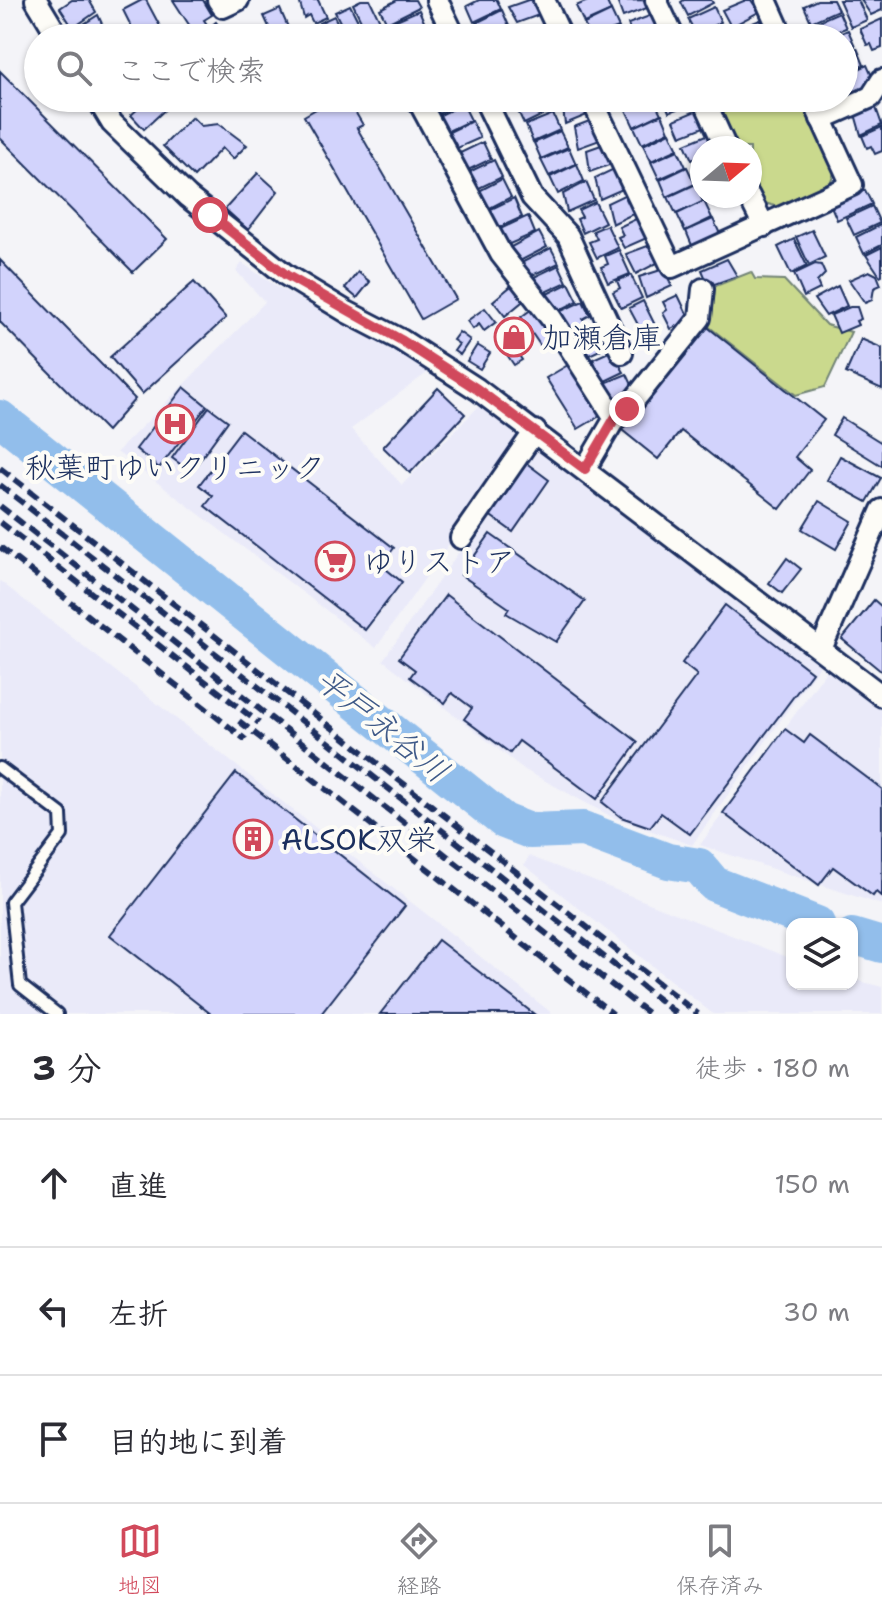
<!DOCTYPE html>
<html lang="ja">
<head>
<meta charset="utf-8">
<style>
  body { margin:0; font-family:"Shantell Sans","Klee One",sans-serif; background:#f2f2f3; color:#2b2b33 }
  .controls { position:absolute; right:24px; bottom:24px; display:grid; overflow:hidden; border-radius:16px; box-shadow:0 2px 6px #0004 }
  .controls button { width:72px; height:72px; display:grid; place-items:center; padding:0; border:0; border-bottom:2px solid #e1e1e2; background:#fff; color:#2b2b33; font:40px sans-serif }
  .compass { position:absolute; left:690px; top:136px; width:72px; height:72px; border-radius:50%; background:#fff; box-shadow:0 2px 6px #0004; rotate:71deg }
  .stop { position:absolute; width:24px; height:24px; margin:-18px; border:6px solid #d1495b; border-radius:50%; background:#fff }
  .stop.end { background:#d1495b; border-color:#fff; box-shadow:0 2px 8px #0008 }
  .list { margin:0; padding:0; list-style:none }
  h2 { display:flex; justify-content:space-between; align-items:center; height:104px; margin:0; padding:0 32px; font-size:34px }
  h2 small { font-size:26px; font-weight:400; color:#7c7c81 }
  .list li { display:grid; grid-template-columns:52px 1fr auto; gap:24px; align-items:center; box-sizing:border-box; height:128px; padding:0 32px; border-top:2px solid #e1e1e2 }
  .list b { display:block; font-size:30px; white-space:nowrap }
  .list em { font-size:26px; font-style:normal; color:#7c7c81 }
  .icon { flex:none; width:44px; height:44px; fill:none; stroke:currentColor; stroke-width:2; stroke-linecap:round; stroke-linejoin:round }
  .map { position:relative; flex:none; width:882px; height:1014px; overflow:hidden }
  .search { position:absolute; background:#fff; box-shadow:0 2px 6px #0004; left:24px; right:24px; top:24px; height:88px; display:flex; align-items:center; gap:20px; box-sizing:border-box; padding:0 28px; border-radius:44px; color:#7c7c81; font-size:30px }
  .sheet { height:488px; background:#fff }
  nav { display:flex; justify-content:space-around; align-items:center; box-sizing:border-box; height:112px; border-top:2px solid #e1e1e2; background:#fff; font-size:22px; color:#7c7c81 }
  nav a { display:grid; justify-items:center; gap:4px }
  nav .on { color:#d1495b }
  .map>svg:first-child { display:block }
  .built { fill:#eaeaf9 }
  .green { fill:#cad98d; stroke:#728476; stroke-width:2 }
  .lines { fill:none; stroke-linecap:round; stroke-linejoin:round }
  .river { stroke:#92beeb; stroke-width:36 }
  .building { fill:#d2d3fc; stroke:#1b2f5e; stroke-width:2 }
  .lane-casing { stroke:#1b2f5e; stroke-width:16 }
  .street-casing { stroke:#1b2f5e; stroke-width:26 }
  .lane { stroke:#fdfcf7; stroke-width:10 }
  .street { stroke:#fdfcf7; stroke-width:20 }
  .rail { stroke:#1b2f5e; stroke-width:6; stroke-dasharray:12 6; stroke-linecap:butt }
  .route { stroke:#d1495b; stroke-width:10 }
  .labels { text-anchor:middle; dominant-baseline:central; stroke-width:8; stroke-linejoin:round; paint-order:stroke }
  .poi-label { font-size:30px; fill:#1b2f5e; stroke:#fdfcf7; text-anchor:start }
  .water-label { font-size:32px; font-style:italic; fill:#3f5a88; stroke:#fdfcf7 }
</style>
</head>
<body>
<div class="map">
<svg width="882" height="1014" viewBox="0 0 882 1014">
  <rect width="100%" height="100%" fill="#f4f4f8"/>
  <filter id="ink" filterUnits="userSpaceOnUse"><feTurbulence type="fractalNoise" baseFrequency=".0125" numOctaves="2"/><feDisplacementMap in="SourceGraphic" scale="16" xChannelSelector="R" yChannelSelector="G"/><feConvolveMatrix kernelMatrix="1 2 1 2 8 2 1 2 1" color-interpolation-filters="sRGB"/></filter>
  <g filter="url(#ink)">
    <g class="built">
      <path d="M242,263l34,23 155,84 -80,59 51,56 79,-81 41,36 -146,208 -259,-196 148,-150 -29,-31z"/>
      <path d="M535,444l285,221 -128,180 -80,-28 -87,-47 -142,-110z"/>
      <path d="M0,581l439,343 114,90h-553z"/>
      <path d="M830,666l52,43v196l-182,-60z"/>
      <path d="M529,856l263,103v25h60v-5l30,8v27h-169l-189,-149z"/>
    </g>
    <g class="green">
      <path d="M754,98h47l34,72 -5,13 -49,25 -16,-5 -15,-32v-23h-11l-19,-34z"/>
      <path d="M751,272l4,7 29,1 42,45 25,7 -26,55 -29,8 -93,-73 5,-33z"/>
    </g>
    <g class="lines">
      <g class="river">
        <path d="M0,418l504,403 26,10 53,-2 85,32 31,5 15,18 103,40"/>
        <path d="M852,936l30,9"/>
      </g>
    </g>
    <g class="building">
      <path d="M72,0h17l7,12 -23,16 -13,-20z"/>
      <path d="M142,0h4l16,30 -15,8h-10l-14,-28z"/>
      <path d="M173,0h30l9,15 -8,5 4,6 -13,8z"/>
      <path d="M299,0h19l8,17 -13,6 -4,-8 -5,3z"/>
      <path d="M361,0h9l12,25 -15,8 -14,-29z"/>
      <path d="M397,0h18l4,7 -32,16 -7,-14z"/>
      <path d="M479,0h18l4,9 -27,13 -7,-16z"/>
      <path d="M528,0h6l5,15 -22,8 -9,-16z"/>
      <path d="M590,0h16l5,11 -27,12 -8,-17z"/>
      <path d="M644,0l3,8 -24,9 -6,-16z"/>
      <path d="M684,0h27l2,3 -25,13 -7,-14z"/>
      <path d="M746,0h5l8,12 -28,15 -9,-17z"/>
      <path d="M817,0h16l5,10 -27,12 -7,-16z"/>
      <path d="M839,0h19l9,20 -16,7z"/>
      <path d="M861,0h21v10l-11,5z"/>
      <path d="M350,5l15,30 -7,3h-10l-13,-26z"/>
      <path d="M714,7l7,15 -25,12 -8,-15z"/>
      <path d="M280,9l11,25 -3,4h-14l-10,-22z"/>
      <path d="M419,10l6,14 -34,14 -6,-13z"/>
      <path d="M502,10l7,16 -26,12 -7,-15z"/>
      <path d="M611,11l8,17 -28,10 -7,-14z"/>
      <path d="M839,12l7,16 -28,10 -6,-14z"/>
      <path d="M98,15l10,22 -30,1 -5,-7z"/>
      <path d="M652,15l6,16 -25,7 -5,-14z"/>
      <path d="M334,16l11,22h-19l-7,-15z"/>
      <path d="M882,19v29l-8,3 -3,-7 -4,1 -7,-16z"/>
      <path d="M760,20l10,15 -34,3 -3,-7z"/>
      <path d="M216,22l12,16h-32z"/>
      <path d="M545,24l6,14h-28l-2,-5z"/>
      <path d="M316,25l6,13h-20l-2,-5z"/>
      <path d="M425,25l7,13h-34z"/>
      <path d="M723,25l6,13h-30l-1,-2z"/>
      <path d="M848,30l7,16 -11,6v-14h-14z"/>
      <path d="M857,48l7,17 -20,9v-20z"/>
      <path d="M867,65l4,9 -5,14 -18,8 -4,-20z"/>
      <path d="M0,71l167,168 -34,33 -133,-134z"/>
      <path d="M150,98h12l7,8 -25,23 -13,-14z"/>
      <path d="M335,98h12l16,27 -6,3 99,171 -35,20 -117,-203z"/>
      <path d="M433,98h28l2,4 -29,14 -7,-15z"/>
      <path d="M540,98h5l6,13 -27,13 -7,-15z"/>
      <path d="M573,98h7l7,17 -22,9 -3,-22z"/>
      <path d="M620,98h31l-26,12z"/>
      <path d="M653,98l8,16 -27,13 -8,-17z"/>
      <path d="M663,98h28l2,5 -24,9z"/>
      <path d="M463,104l8,16 -27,13 -8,-16z"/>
      <path d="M875,105l7,20 -21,10 -6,-21z"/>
      <path d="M698,110l6,17 -23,9 -7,-16z"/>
      <path d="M553,114l7,16 -27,12 -7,-17z"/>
      <path d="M662,114l7,17 -27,13 -8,-17z"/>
      <path d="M192,117l9,9 18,-2 28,21 -14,14 -11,-11 -28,29 -31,-31z"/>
      <path d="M592,120l8,20 -22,8 -4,-21z"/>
      <path d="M472,121l8,17 -27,12 -8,-16z"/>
      <path d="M882,127v24l-7,3 -4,-8 -4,2 -5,-12z"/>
      <path d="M560,131l8,16 -27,12 -7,-16z"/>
      <path d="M670,132l8,17 -27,12 -8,-16z"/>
      <path d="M709,134l5,14h-12v8l-10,4 -7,-16z"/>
      <path d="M483,142l8,17 -27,13 -8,-17z"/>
      <path d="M604,144l8,20 -22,8 -3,-22z"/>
      <path d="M569,148l7,16 -27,12 -8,-16z"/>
      <path d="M678,150l8,17 -27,12 -8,-17z"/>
      <path d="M494,160l8,17 -27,13 -8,-17z"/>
      <path d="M577,164l7,17 -26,13 -8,-17z"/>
      <path d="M687,167l8,17 -28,13 -7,-17z"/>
      <path d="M616,168l9,20 -25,11 -5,-21z"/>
      <path d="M258,173l20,18 -30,39 -23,-21z"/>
      <path d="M502,179l9,18 -23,12 -9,-18z"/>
      <path d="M586,182l8,18 -27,12 -4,-18z"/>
      <path d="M696,184l7,18 -27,12 -8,-17z"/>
      <path d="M865,190l7,14 -35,16 -6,-14z"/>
      <path d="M628,193l9,19 -25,12 -5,-21z"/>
      <path d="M712,196h27l1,1 -24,10z"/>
      <path d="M514,198l8,19 -24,11 -9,-18z"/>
      <path d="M704,201l8,17 -27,13 -8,-17z"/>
      <path d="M595,202l10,20 -22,11 -6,-14 5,-2 -4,-7z"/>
      <path d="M872,206l8,17 -26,12 -8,-17z"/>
      <path d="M528,216l7,17 -30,13 -7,-16z"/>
      <path d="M640,217l9,20 -25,11 -6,-11 5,-2 -4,-8z"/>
      <path d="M713,219l8,17 -28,12 -7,-17z"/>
      <path d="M882,224v21l-18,9 -8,-17z"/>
      <path d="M607,225l11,23 -21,10 -8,-16 8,-3 -4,-8z"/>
      <path d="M812,230l13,27 -16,8 -13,-28z"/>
      <path d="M539,232l8,15 -31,16 -7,-15z"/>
      <path d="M794,239l13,27 -16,8 -13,-27z"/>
      <path d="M653,244l8,17 -25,13 -10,-20z"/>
      <path d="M882,247v28l-2,1 -14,-21z"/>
      <path d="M551,248l8,15 -31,14 -7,-14z"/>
      <path d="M619,250l11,24 -22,9 -7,-16 7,-3 -3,-8z"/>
      <path d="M727,259l10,17 -28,10 -7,-16z"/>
      <path d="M0,260l135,139 -28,32 -107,-109z"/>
      <path d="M815,264l6,1 4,9 -8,8 3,7 -16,8 -10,-23z"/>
      <path d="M559,265l8,17 -26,12 -7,-17z"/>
      <path d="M664,269l8,17 -26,12 -7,-21z"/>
      <path d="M869,271l8,4 4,10 -7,3 -2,12 -7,3 -16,-23z"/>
      <path d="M358,272l12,10 -13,16 -12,-10z"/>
      <path d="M631,275l11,23 -21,10 -8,-16 7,-4 -3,-7z"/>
      <path d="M194,282l32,36 -84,76 -32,-37z"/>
      <path d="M516,282l12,15 -23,19 -12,-15z"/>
      <path d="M569,283l9,18 -24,12 -9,-18z"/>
      <path d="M838,286l9,20 -21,10 -12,-17z"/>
      <path d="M678,295l12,25 -19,9 -8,-16 4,-3 -4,-8z"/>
      <path d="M583,301l7,14 -7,4 3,6 -17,8 -10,-21z"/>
      <path d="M643,301l14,28 -13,7 -15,-28z"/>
      <path d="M536,306l21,31 -15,11 -21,-31z"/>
      <path d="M850,307h7l4,12 -5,2 2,4 -19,8 -8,-18z"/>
      <path d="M485,308l11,14 -12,9 -5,-7 -6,5 -6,-8z"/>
      <path d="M595,323l7,15 -6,3 4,9 -15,7 -12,-24z"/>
      <path d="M705,325l119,95 -29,37 15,13 -30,39 -99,-78 -23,28 -36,-29z"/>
      <path d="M512,330l13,19 -7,5 4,6 -8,5 -17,-25z"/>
      <path d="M459,332l11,8 -10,15 -6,-4 5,-7 -6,-4z"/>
      <path d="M861,339l21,9v41l-36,-16z"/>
      <path d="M477,345l13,8 -10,16 -13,-8z"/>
      <path d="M611,351l13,21 -21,10 -10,-23z"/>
      <path d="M573,362l32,51 -27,16 -32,-51z"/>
      <path d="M627,374l7,15 -8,9 -12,5 -9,-20z"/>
      <path d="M184,387l23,19 -48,62 -23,-19z"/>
      <path d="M438,388l27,26 -55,59 -27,-26z"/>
      <path d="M209,407l19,14 -37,51 -19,-14z"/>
      <path d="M842,418l40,25v23l-50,-31z"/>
      <path d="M241,430l153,118 -13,17 21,17 -37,48 -160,-124 8,-10 -14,-11z"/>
      <path d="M840,456l41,22 -14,24 -40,-22z"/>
      <path d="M525,462l24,18 -36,52 -25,-18z"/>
      <path d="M819,501l33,20 -16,28 -34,-20z"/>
      <path d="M490,534l95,67 -29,41 -50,-29 3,-5 -48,-33z"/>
      <path d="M787,558l14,11 -19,24 -13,-10z"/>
      <path d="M446,595l192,147 -41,57 -78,-58 -9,12 -46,-34 8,-11 -20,-15 -7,10 -35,-26 5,-7 -16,-12z"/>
      <path d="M874,600l8,7v65l-40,-33z"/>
      <path d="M725,605l87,67 -122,162 -29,-21 -11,14 -29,-10 -19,-15 95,-127 -15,-12z"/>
      <path d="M785,729l19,14 6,-8 72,54v108l-6,-5 -3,4 -40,-29 -14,18 -96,-72z"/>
      <path d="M236,773l169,133 -84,108h-110l-101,-79z"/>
      <path d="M438,940l96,74h-154z"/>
    </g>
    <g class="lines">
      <defs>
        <path id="lane" d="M0,768l61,46 1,21 -51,67 9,83 37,29"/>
        <g id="street">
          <path d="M36,0l23,38"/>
          <path d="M218,0l5,7 15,-7"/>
          <path d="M437,0l18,38"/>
          <path d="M544,0l18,38"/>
          <path d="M656,0l18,38"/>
          <path d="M766,0l17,38"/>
          <path d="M97,98l15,25 76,74 98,78 61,37 54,28 76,49 405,307"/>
          <path d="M417,98l84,156 50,64 64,100 -30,51"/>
          <path d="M484,98l48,99 36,39 54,117"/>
          <path d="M591,98l81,169 180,-82 -40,-87"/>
          <path d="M703,98l23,50"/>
          <path d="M821,119l50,-22 11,-17"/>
          <path d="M749,196l15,30"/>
          <path d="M615,418l12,-9 73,-91 3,-29"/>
          <path d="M461,538l74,-107"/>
          <path d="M821,649l61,-139"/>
        </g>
      </defs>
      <use href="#lane" class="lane-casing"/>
      <use href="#street" class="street-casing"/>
      <use href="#lane" class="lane"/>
      <use href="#street" class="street"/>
      <g class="rail">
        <path d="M0,468l698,546"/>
        <path d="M0,485l677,529"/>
        <path d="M0,506l649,508"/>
        <path d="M0,522l259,201"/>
        <path d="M0,547l246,193"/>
        <path d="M239,721l374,293"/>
      </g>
    </g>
  </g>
  <g class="lines" filter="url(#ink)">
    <path class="route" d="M210,215l76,60 115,65 76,49 108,80 30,-51 12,-9"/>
  </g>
  <defs>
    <symbol id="shop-ring" viewBox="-11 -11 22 22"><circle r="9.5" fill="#fdfcf7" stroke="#d1495b" stroke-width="1.5"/><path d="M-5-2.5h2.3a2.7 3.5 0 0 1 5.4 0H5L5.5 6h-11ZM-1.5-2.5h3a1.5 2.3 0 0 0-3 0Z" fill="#d1495b"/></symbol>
    <symbol id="hospital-ring" viewBox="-11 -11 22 22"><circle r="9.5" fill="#fdfcf7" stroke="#d1495b" stroke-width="1.5"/><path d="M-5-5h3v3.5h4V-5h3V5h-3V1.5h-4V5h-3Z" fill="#d1495b"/></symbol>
    <symbol id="supermarket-ring" viewBox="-11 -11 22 22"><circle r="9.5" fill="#fdfcf7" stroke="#d1495b" stroke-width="1.5"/><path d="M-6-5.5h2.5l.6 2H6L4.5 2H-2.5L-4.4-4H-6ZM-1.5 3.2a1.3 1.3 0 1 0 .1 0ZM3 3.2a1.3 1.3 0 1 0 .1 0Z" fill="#d1495b"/></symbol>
    <symbol id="building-ring" viewBox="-11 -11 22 22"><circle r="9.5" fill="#fdfcf7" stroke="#d1495b" stroke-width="1.5"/><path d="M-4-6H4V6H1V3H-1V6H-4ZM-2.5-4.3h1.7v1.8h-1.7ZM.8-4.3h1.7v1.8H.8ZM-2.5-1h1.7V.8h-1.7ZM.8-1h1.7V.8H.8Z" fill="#d1495b"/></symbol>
  </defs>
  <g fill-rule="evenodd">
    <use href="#shop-ring" x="492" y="315" width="44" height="44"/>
    <use href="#hospital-ring" x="153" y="402" width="44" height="44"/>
    <use href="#supermarket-ring" x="313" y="539" width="44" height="44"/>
    <use href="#building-ring" x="231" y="817" width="44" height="44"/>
  </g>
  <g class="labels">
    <g class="poi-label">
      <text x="542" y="337">加瀬倉庫</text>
      <text x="175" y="467" text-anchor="middle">秋葉町ゆいクリニック</text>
      <text x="363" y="561">ゆりストア</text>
      <text x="281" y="839">ALSOK双栄</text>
    </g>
    <g class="water-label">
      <text transform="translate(383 725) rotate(39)">平戸永谷川</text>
    </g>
  </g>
</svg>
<div class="controls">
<button><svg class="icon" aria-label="layers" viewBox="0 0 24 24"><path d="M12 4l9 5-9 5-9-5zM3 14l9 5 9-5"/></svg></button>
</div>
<svg class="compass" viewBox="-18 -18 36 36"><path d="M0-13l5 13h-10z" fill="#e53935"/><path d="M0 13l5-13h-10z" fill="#7c7c81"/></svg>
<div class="stop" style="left:210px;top:215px"></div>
<div class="stop end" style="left:627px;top:409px"></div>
<div class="search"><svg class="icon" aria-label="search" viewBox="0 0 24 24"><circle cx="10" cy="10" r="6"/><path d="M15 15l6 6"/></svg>ここで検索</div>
</div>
<section class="sheet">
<h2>3 分<small>徒歩 · 180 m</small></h2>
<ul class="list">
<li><svg class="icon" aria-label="ahead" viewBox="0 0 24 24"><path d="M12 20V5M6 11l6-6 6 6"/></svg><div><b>直進</b></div><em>150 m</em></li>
<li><svg class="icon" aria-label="left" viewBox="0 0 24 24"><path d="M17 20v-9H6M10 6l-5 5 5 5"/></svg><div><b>左折</b></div><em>30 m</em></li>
<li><svg class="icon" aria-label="arrive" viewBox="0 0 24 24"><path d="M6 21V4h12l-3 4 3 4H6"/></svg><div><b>目的地に到着</b></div></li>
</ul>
</section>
<nav>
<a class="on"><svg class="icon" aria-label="map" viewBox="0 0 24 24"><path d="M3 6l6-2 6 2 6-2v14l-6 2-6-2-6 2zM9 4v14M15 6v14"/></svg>地図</a>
<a><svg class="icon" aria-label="directions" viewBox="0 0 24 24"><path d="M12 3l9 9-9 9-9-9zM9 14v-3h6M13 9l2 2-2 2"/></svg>経路</a>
<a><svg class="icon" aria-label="saved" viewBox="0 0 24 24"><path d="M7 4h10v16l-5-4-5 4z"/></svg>保存済み</a>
</nav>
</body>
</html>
